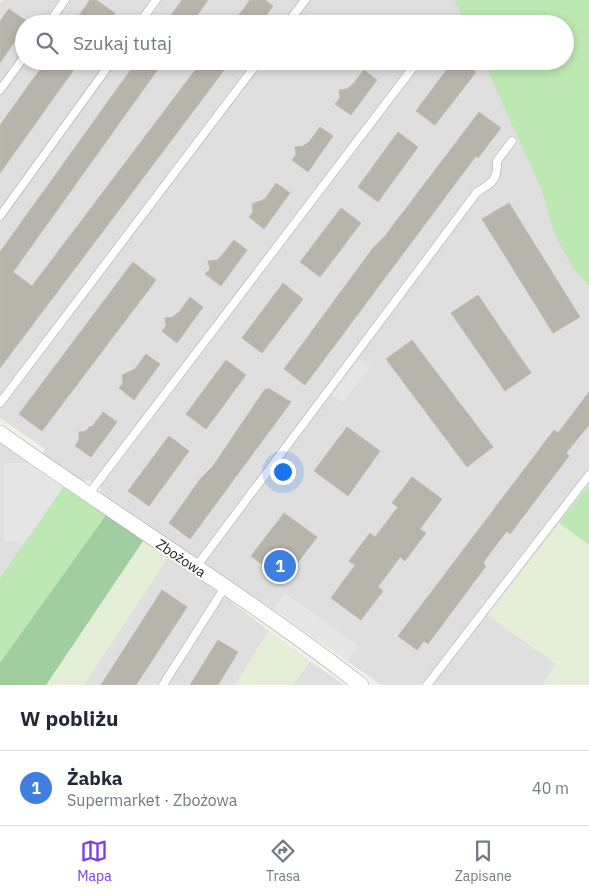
<!DOCTYPE html>
<html lang="pl">
<head>
<meta charset="utf-8">
<style>
  body { margin:0; font-family:"IBM Plex Sans",sans-serif; background:#f6f6f7; color:#1f2937 }
  .you { position:absolute; left:282px; top:471px; width:18px; height:18px; margin:-12px; border:4px solid #fff; border-radius:50%; background:#1a73e8; box-shadow:0 0 0 8px #1a73e833 }
  .badge { display:grid; place-items:center; width:32px; height:32px; border-radius:50%; background:#7c3aed; color:#fff; font-size:16px; font-weight:700 }
  .pin { position:absolute; translate:-50% -50%; border:2px solid #fff; box-shadow:0 1px 5px #0006 }
  .list { margin:0; padding:0; list-style:none }
  h2 { display:flex; justify-content:space-between; align-items:center; height:65px; margin:0; padding:0 20px; font-size:21px }
  h2 small { font-size:16px; font-weight:400; color:#747a83 }
  .list li { display:grid; grid-template-columns:32px 1fr auto; gap:15px; align-items:center; box-sizing:border-box; height:75px; padding:0 20px; border-top:1px solid #e0e1e3 }
  .list b { display:block; font-size:19px; white-space:nowrap }
  .list p { margin:0; font-size:16px; white-space:nowrap; color:#747a83 }
  .list em { font-size:16px; font-style:normal; color:#747a83 }
  .icon { flex:none; width:28px; height:28px; fill:none; stroke:currentColor; stroke-width:2; stroke-linecap:round; stroke-linejoin:round }
  .map { position:relative; flex:none; width:589px; height:685px; overflow:hidden }
  .search { position:absolute; background:#fff; box-shadow:0 2px 8px #0003; left:15px; right:15px; top:15px; height:55px; display:flex; align-items:center; gap:12px; box-sizing:border-box; padding:0 18px; border-radius:28px; color:#747a83; font-size:19px }
  .sheet { height:140px; background:#fff }
  nav { display:flex; justify-content:space-around; align-items:center; box-sizing:border-box; height:70px; border-top:1px solid #e0e1e3; background:#fff; font-size:14px; color:#747a83 }
  nav a { display:grid; justify-items:center; gap:2px }
  nav .on { color:#7c3aed }
  .map>svg:first-child { display:block }
  .residential { fill:#e0dfdf }
  .farmland { fill:#e5eed6 }
  .grass { fill:#bde7b3 }
  .forest { fill:#a1cea1 }
  .parking { fill:#e6e6e6 }
  .building { fill:#b7b4ac; stroke:#c2bdac }
  .lines { fill:none; stroke-linecap:round; stroke-linejoin:round }
  .lane-casing { stroke:#a6a6a6; stroke-width:9 }
  .street-casing { stroke:#a6a6a6; stroke-width:16 }
  .lane { stroke:#fff; stroke-width:8 }
  .street { stroke:#fff; stroke-width:15 }
  .labels { text-anchor:middle; dominant-baseline:central; stroke-width:4; stroke-linejoin:round; paint-order:stroke }
  .street-label { font-size:14px; fill:#222; stroke:#fff }
</style>
</head>
<body>
<div class="map">
<svg width="589" height="685" viewBox="0 0 589 685">
  <rect width="100%" height="100%" fill="#f1f1e9"/>
  <g class="residential">
    <path d="M4,0h450l11,24h-441v37h459l58,128 14,47 17,31 17,19v199l-101,130 68,49 -14,21h-161l-34,-24 11,-15 -73,-52 -11,16 -172,-113 -2,-10 -10,-6 -11,1 -37,-28 3,-5 -45,-31v-415z"/>
    <path d="M0,442l228,157 41,32 -34,54h-235z"/>
    <path d="M310,661l34,24h-51z"/>
  </g>
  <g class="farmland">
    <path d="M559,523l30,22v140h-47l14,-21 -68,-49z"/>
    <path d="M143,541l25,17 -84,127h-38z"/>
    <path d="M269,631l41,30 -17,24h-58z"/>
  </g>
  <g class="grass">
    <path d="M454,0h135v286l-17,-19 -17,-31 -14,-47 -58,-128h82v-37h-100z"/>
    <path d="M589,485v60l-30,-22z"/>
    <path d="M64,486l42,29 -106,148v-85z"/>
  </g>
  <path class="forest" d="M106,515l37,26 -97,144h-46v-22z"/>
  <g class="parking">
    <path d="M359,359l11,8 -27,35 -11,-7z"/>
    <path d="M4,463h26l34,23 -41,59 -7,-4 -12,1z"/>
    <path d="M284,594l74,52 -11,15 -73,-51z"/>
  </g>
  <g class="building">
    <path d="M90,0h6l19,13 -8,11h-34z"/>
    <path d="M182,0h26l-17,24h-26z"/>
    <path d="M250,0h15l8,6 -13,18h-28z"/>
    <path d="M9,9l19,13 -4,2v4l-24,35v-42z"/>
    <path d="M46,61h34l-80,112v-48z"/>
    <path d="M137,61h11l10,8 -145,203 19,14 170,-225h29l-231,307v-116z"/>
    <path d="M453,61h9l14,11 -41,53 -19,-14z"/>
    <path d="M364,70l13,10 -26,35 -16,-11 5,-6 -1,-8 8,-1 5,-4z"/>
    <path d="M479,112l22,16 -23,30 -2,-2 -171,229 -21,-16 89,-121 12,-12z"/>
    <path d="M320,127l13,9 -25,36 -16,-12 4,-5 -1,-8 8,-1 6,-4z"/>
    <path d="M398,132l20,15 -40,55 -20,-15z"/>
    <path d="M276,183l14,10 -26,36 -15,-12 4,-5 -1,-8 13,-5z"/>
    <path d="M509,203l71,114 -27,16 -71,-114z"/>
    <path d="M341,208l20,15 -41,54 -20,-15z"/>
    <path d="M234,240l13,10 -26,36 -16,-12 5,-5 -2,-8 9,-1 5,-5z"/>
    <path d="M133,262l23,18 -114,151 -23,-17z"/>
    <path d="M283,283l20,16 -41,54 -20,-15z"/>
    <path d="M478,295l53,78 -26,18 -54,-78z"/>
    <path d="M190,297l13,10 -26,36 -15,-12 4,-5 -1,-8 8,-1 6,-5z"/>
    <path d="M412,340l81,107 -26,20 -81,-108z"/>
    <path d="M146,354l14,10 -26,36 -15,-12 4,-5 -1,-8 13,-6z"/>
    <path d="M226,360l20,15 -40,54 -20,-15z"/>
    <path d="M268,388l23,14 -101,137 -21,-16 32,-45 12,-12 52,-77 2,1z"/>
    <path d="M589,392v33l-23,28 3,3 -59,78 -3,-3 -17,22 -7,10 3,3 -58,78 -4,-3 -7,9 -19,-14 156,-206 4,3z"/>
    <path d="M103,412l14,10 -26,35 -16,-11 4,-6v-8l7,-1 4,-5 2,1z"/>
    <path d="M347,427l33,24 -32,45 -34,-25z"/>
    <path d="M169,436l20,15 -40,55 -21,-15z"/>
    <path d="M412,477l30,22 -22,30 6,4 -21,28 -5,-4 -22,30 5,4 -22,29 -30,-22 24,-33 -6,-4 21,-28 5,4 23,-30 -6,-4z"/>
    <path d="M284,513l33,24 -33,44 -33,-25z"/>
    <path d="M162,590l25,17 -21,32 -30,46h-35z"/>
    <path d="M218,640l20,12 -20,33h-28z"/>
  </g>
  <g class="lines">
    <defs>
      <g id="lane">
        <path d="M48,24l17,-24"/>
        <path d="M139,24l17,-24"/>
        <path d="M287,24l18,-24"/>
        <path d="M447,24l3,-4"/>
        <path d="M0,90l24,-33"/>
        <path d="M0,216l112,-155"/>
        <path d="M0,403l259,-342"/>
        <path d="M88,495l330,-434"/>
        <path d="M196,567l281,-375c15,-9 21,-12 20,-31l15,-20"/>
        <path d="M163,685l62,-98"/>
        <path d="M427,685l162,-210"/>
      </g>
      <path id="street" d="M0,433c119,85 245,162 361,252"/>
    </defs>
    <use href="#lane" class="lane-casing"/>
    <use href="#street" class="street-casing"/>
    <use href="#lane" class="lane"/>
    <use href="#street" class="street"/>
  </g>
  <g class="labels">
    <g class="street-label">
      <text transform="translate(181 558) rotate(34)">Zbożowa</text>
    </g>
  </g>
</svg>
<div class="you"></div>
<div class="pin badge" style="left:280px;top:566px;background:#3f7fe0">1</div>
<div class="search"><svg class="icon" aria-label="search" viewBox="0 0 24 24"><circle cx="10" cy="10" r="6"/><path d="M15 15l6 6"/></svg>Szukaj tutaj</div>
</div>
<section class="sheet">
<h2>W pobliżu<small></small></h2>
<ul class="list">
<li><span class="badge" style="background:#3f7fe0">1</span><div><b>Żabka</b><p>Supermarket · Zbożowa</p></div><em>40 m</em></li>
</ul>
</section>
<nav>
<a class="on"><svg class="icon" aria-label="map" viewBox="0 0 24 24"><path d="M3 6l6-2 6 2 6-2v14l-6 2-6-2-6 2zM9 4v14M15 6v14"/></svg>Mapa</a>
<a><svg class="icon" aria-label="directions" viewBox="0 0 24 24"><path d="M12 3l9 9-9 9-9-9zM9 14v-3h6M13 9l2 2-2 2"/></svg>Trasa</a>
<a><svg class="icon" aria-label="saved" viewBox="0 0 24 24"><path d="M7 4h10v16l-5-4-5 4z"/></svg>Zapisane</a>
</nav>
</body>
</html>
